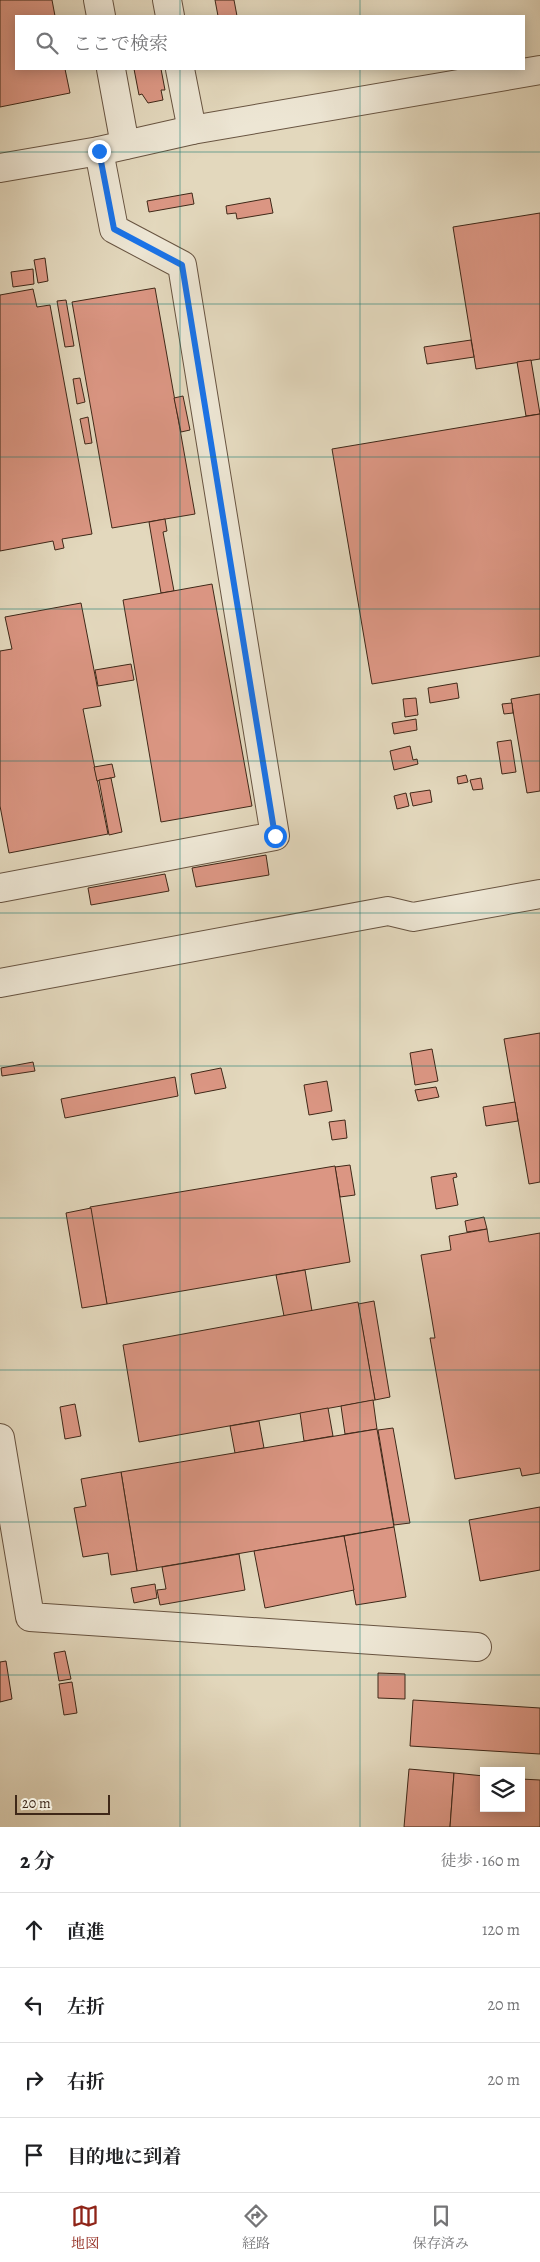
<!DOCTYPE html>
<html lang="ja">
<head>
<meta charset="utf-8">
<style>
  body { margin:0; font-family:Alegreya,"Noto Serif JP",serif; background:#f2f2f2; color:#202124 }
  .controls { position:absolute; right:15px; bottom:15px; display:grid; overflow:hidden; border-radius:0px; box-shadow:0 2px 12px #0003 }
  .controls button { width:45px; height:45px; display:grid; place-items:center; padding:0; border:0; border-bottom:1px solid #e0e0e0; background:#fff; color:#202124; font:25px sans-serif }
  .scale { position:absolute; left:15px; bottom:12px; width:95px; box-sizing:border-box; padding-left:5px; border:2px solid #3f2818; border-top:0; font-size:14px; line-height:18px; white-space:nowrap; color:#3f2818; -webkit-text-stroke:4px #ede6d4; paint-order:stroke }
  .stop { position:absolute; width:15px; height:15px; margin:-11px; border:4px solid #1a73e8; border-radius:50%; background:#fff }
  .stop.end { background:#1a73e8; border-color:#fff; box-shadow:0 1px 5px #0008 }
  .list { margin:0; padding:0; list-style:none }
  h2 { display:flex; justify-content:space-between; align-items:center; height:65px; margin:0; padding:0 20px; font-size:21px }
  h2 small { font-size:16px; font-weight:400; color:#757577 }
  .list li { display:grid; grid-template-columns:32px 1fr auto; gap:15px; align-items:center; box-sizing:border-box; height:75px; padding:0 20px; border-top:1px solid #e0e0e0 }
  .list b { display:block; font-size:19px; white-space:nowrap }
  .list em { font-size:16px; font-style:normal; color:#757577 }
  .icon { flex:none; width:28px; height:28px; fill:none; stroke:currentColor; stroke-width:2; stroke-linecap:round; stroke-linejoin:round }
  .map { position:relative; flex:none; width:540px; height:1827px; overflow:hidden }
  .search { position:absolute; background:#fff; box-shadow:0 2px 12px #0003; left:15px; right:15px; top:15px; height:55px; display:flex; align-items:center; gap:12px; box-sizing:border-box; padding:0 18px; border-radius:0px; color:#757577; font-size:19px }
  .sheet { height:365px; background:#fff }
  nav { display:flex; justify-content:space-around; align-items:center; box-sizing:border-box; height:70px; border-top:1px solid #e0e0e0; background:#fff; font-size:14px; color:#757577 }
  nav a { display:grid; justify-items:center; gap:2px }
  nav .on { color:#8f2418 }
  .map>svg:first-child { display:block }
  .building { fill:#db9683; stroke:#3f2818 }
  .lines { fill:none; stroke-linecap:round; stroke-linejoin:round }
  .minor-casing { stroke:#685441; stroke-width:30 }
  .minor { stroke:#ede6d4; stroke-width:28 }
  .route { stroke:#1a73e8; stroke-width:6 }
  .grid { fill:none; stroke:#0f766e; stroke-width:1; stroke-opacity:0.55 }
</style>
</head>
<body>
<div class="map">
<svg width="540" height="1827" viewBox="0 0 540 1827">
  <rect width="100%" height="100%" fill="#e3d8bd"/>
  <filter id="stains"><feTurbulence type="fractalNoise" baseFrequency=".004" numOctaves="4"/><feColorMatrix values="0 0 0 0 .2 0 0 0 0 .09 0 0 0 0 .02 0 0 0 .5 -.17"/></filter>
  <radialGradient id="worn" r=".72"><stop offset=".6" stop-color="#630" stop-opacity="0"/><stop offset="1" stop-color="#630" stop-opacity=".3"/></radialGradient>
  <g class="building">
    <path d="M0,0h52l3,16h-39v53h49l5,24 -70,14z"/>
    <path d="M215,0h19l3,16h-19z"/>
    <path d="M134,69h27l4,21h-4l2,10 -15,3 -6,-9 -3,1z"/>
    <path d="M192,193l2,11 -45,8 -2,-11z"/>
    <path d="M270,198l3,15 -36,6 -1,-6 -9,1 -1,-8z"/>
    <path d="M540,213v146l-64,10 -23,-142z"/>
    <path d="M45,258l3,23 -10,2 -4,-23z"/>
    <path d="M33,269l1,15 -21,3 -2,-15z"/>
    <path d="M155,288l40,226 -83,14 -40,-226z"/>
    <path d="M33,289l4,18 13,-2 42,229 -30,5 2,9 -9,2 -2,-9 -53,10v-256z"/>
    <path d="M66,300l8,46 -9,1 -8,-46z"/>
    <path d="M471,340l3,17 -47,7 -3,-17z"/>
    <path d="M531,360l9,54 -14,2 -9,-54z"/>
    <path d="M80,378l5,24 -8,2 -4,-25z"/>
    <path d="M183,396l7,34 -9,2 -7,-34z"/>
    <path d="M540,414v242l-168,28 -40,-235z"/>
    <path d="M88,417l4,26 -7,1 -5,-25z"/>
    <path d="M165,519l2,12 -4,1 11,59 -13,2 -12,-71z"/>
    <path d="M212,584l40,222 -91,16 -38,-222z"/>
    <path d="M81,603l20,103 -18,3 25,125 -99,19 -9,-47v-155l12,-2 -7,-32z"/>
    <path d="M131,664l3,16 -36,6 -3,-16z"/>
    <path d="M457,683l2,15 -29,5 -2,-15z"/>
    <path d="M540,694v97l-13,2 -16,-94z"/>
    <path d="M416,698l2,17 -13,2 -2,-18z"/>
    <path d="M512,703l1,10 -9,1 -2,-10z"/>
    <path d="M416,719l1,11 -23,4 -2,-11z"/>
    <path d="M511,740l5,32 -14,2 -5,-32z"/>
    <path d="M410,746l3,14 4,-1 1,5 -24,6 -4,-19z"/>
    <path d="M112,764l3,13 -18,4 -3,-14z"/>
    <path d="M466,775l2,7 -10,2 -1,-7z"/>
    <path d="M111,778l11,54 -13,3 -10,-55z"/>
    <path d="M481,778l2,11 -10,1 -3,-10z"/>
    <path d="M430,790l2,12 -19,4 -3,-13z"/>
    <path d="M406,793l3,13 -12,3 -3,-13z"/>
    <path d="M266,855l3,20 -73,12 -4,-19z"/>
    <path d="M165,874l4,17 -78,14 -3,-17z"/>
    <path d="M540,1033v149l-11,2 -25,-145z"/>
    <path d="M432,1049l6,32 -23,4 -5,-32z"/>
    <path d="M33,1062l2,9 -33,5 -1,-8z"/>
    <path d="M221,1068l5,20 -31,6 -4,-20z"/>
    <path d="M175,1077l3,19 -113,22 -4,-19z"/>
    <path d="M327,1081l5,30 -23,4 -5,-30z"/>
    <path d="M436,1087l3,10 -21,4 -3,-11z"/>
    <path d="M515,1102l3,19 -32,5 -3,-19z"/>
    <path d="M345,1120l2,18 -15,2 -3,-18z"/>
    <path d="M350,1165l5,30 -15,2 -5,-30z"/>
    <path d="M335,1166l15,96 -243,42 -17,-97z"/>
    <path d="M456,1173l1,4 -4,1 5,27 -22,4 -5,-32z"/>
    <path d="M91,1208l16,96 -25,4 -16,-95z"/>
    <path d="M484,1217l3,12 -20,3 -2,-11z"/>
    <path d="M487,1229l2,13 51,-9v240l-18,3 -2,-8 -65,11 -25,-141h5l-14,-83 30,-5 -2,-14z"/>
    <path d="M305,1270l7,41 -28,5 -8,-41z"/>
    <path d="M374,1301l16,96 -15,3 -17,-96z"/>
    <path d="M358,1302l17,98 -236,42 -16,-97z"/>
    <path d="M373,1400l4,29 -32,5 -4,-28z"/>
    <path d="M75,1404l6,32 -16,3 -5,-32z"/>
    <path d="M328,1408l5,28 -29,5 -4,-28z"/>
    <path d="M259,1421l5,27 -29,5 -5,-27z"/>
    <path d="M393,1428l17,95 -16,2 -16,-95z"/>
    <path d="M377,1429l17,98 -257,44 -16,-99z"/>
    <path d="M121,1472l16,99 -26,4 -3,-22 -25,4 -9,-49 12,-2 -5,-27z"/>
    <path d="M540,1507v63l-60,11 -11,-61z"/>
    <path d="M394,1527l12,70 -50,8 -12,-69z"/>
    <path d="M344,1536l10,54 -89,18 -11,-57z"/>
    <path d="M239,1554l6,36 -85,15 -3,-15 9,-1 -4,-22z"/>
    <path d="M155,1584l2,14 -23,5 -3,-15z"/>
    <path d="M65,1651l6,28 -12,2 -5,-28z"/>
    <path d="M6,1661l6,38 -12,3v-40z"/>
    <path d="M378,1673l27,1v25l-27,-1z"/>
    <path d="M72,1682l5,31 -13,2 -5,-31z"/>
    <path d="M413,1700l127,8v46l-130,-8z"/>
    <path d="M409,1769l45,4 -4,54h-46z"/>
    <path d="M454,1773l30,3v32h37v-29l19,1v47h-90z"/>
  </g>
  <g class="lines">
    <defs>
      <g id="minor">
        <path d="M98,0l3,16"/>
        <path d="M167,0l3,16"/>
        <path d="M111,69l14,76"/>
        <path d="M180,69l12,61 348,-60"/>
        <path d="M0,168l99,-17 93,-21"/>
        <path d="M0,888l275,-52 -93,-571 -68,-36 -15,-78"/>
        <path d="M0,983l388,-72 25,6 127,-23"/>
        <path d="M0,1438l30,179 447,30"/>
      </g>
    </defs>
    <use href="#minor" class="minor-casing"/>
    <use href="#minor" class="minor"/>
  </g>
  <g class="lines">
    <path class="route" d="M99,151l15,78 68,36 93,571"/>
  </g>
  <path class="grid" d="M180,0v16M360,0v16M180,69v1758M360,69v1758M0,152h540M0,304h540M0,457h540M0,609h540M0,761h540M0,913h540M0,1066h540M0,1218h540M0,1370h540M0,1522h540M0,1675h540"/>
  <rect width="100%" height="100%" filter="url(#stains)"/>
  <rect width="100%" height="100%" fill="url(#worn)"/>
</svg>
<div class="controls">
<button><svg class="icon" aria-label="layers" viewBox="0 0 24 24"><path d="M12 4l9 5-9 5-9-5zM3 14l9 5 9-5"/></svg></button>
</div>
<div class="scale">20 m</div>
<div class="stop" style="left:275px;top:836px"></div>
<div class="stop end" style="left:99px;top:151px"></div>
<div class="search"><svg class="icon" aria-label="search" viewBox="0 0 24 24"><circle cx="10" cy="10" r="6"/><path d="M15 15l6 6"/></svg>ここで検索</div>
</div>
<section class="sheet">
<h2>2 分<small>徒歩 · 160 m</small></h2>
<ul class="list">
<li><svg class="icon" aria-label="ahead" viewBox="0 0 24 24"><path d="M12 20V5M6 11l6-6 6 6"/></svg><div><b>直進</b></div><em>120 m</em></li>
<li><svg class="icon" aria-label="left" viewBox="0 0 24 24"><path d="M17 20v-9H6M10 6l-5 5 5 5"/></svg><div><b>左折</b></div><em>20 m</em></li>
<li><svg class="icon" aria-label="right" viewBox="0 0 24 24"><path d="M7 20v-9h11M14 6l5 5-5 5"/></svg><div><b>右折</b></div><em>20 m</em></li>
<li><svg class="icon" aria-label="arrive" viewBox="0 0 24 24"><path d="M6 21V4h12l-3 4 3 4H6"/></svg><div><b>目的地に到着</b></div></li>
</ul>
</section>
<nav>
<a class="on"><svg class="icon" aria-label="map" viewBox="0 0 24 24"><path d="M3 6l6-2 6 2 6-2v14l-6 2-6-2-6 2zM9 4v14M15 6v14"/></svg>地図</a>
<a><svg class="icon" aria-label="directions" viewBox="0 0 24 24"><path d="M12 3l9 9-9 9-9-9zM9 14v-3h6M13 9l2 2-2 2"/></svg>経路</a>
<a><svg class="icon" aria-label="saved" viewBox="0 0 24 24"><path d="M7 4h10v16l-5-4-5 4z"/></svg>保存済み</a>
</nav>
</body>
</html>
